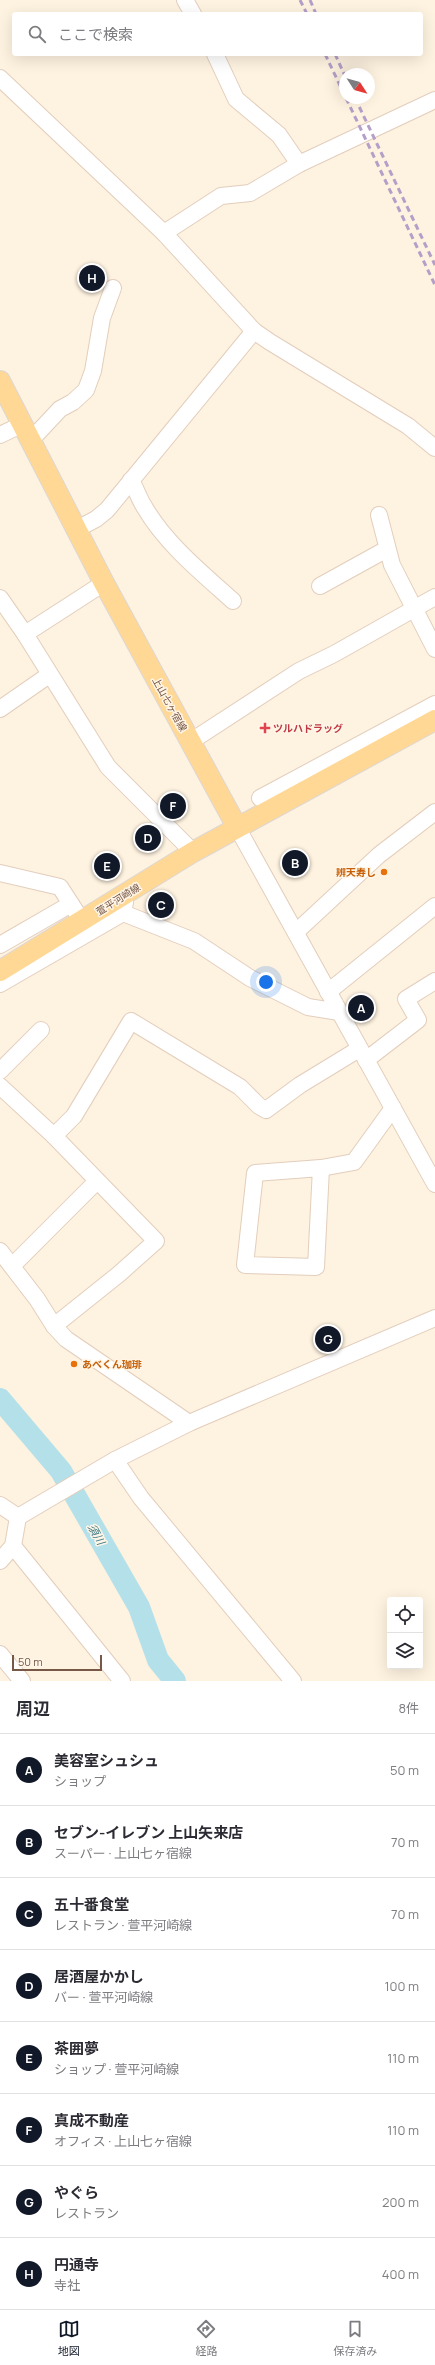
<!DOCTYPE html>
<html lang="ja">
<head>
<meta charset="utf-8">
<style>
  body { margin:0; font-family:Manrope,"Noto Sans JP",sans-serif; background:#f2f2f3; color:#2b2b33 }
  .controls { position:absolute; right:12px; bottom:12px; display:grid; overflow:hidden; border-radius:4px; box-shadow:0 4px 16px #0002 }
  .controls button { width:36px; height:36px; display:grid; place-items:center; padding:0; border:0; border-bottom:1px solid #e1e1e2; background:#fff; color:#2b2b33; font:20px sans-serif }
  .compass { position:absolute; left:339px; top:68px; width:36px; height:36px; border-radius:50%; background:#fff; box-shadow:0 4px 16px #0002; rotate:126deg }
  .scale { position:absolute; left:12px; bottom:10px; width:90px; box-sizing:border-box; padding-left:4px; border:2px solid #775746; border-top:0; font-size:11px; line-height:14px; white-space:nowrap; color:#775746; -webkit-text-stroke:3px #fff6e8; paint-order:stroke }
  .you { position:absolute; left:266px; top:982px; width:14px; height:14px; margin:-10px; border:3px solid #fff; border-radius:50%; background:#1a73e8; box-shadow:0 0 0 6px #1a73e833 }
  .badge { display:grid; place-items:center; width:26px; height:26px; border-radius:50%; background:#111827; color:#fff; font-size:13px; font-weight:700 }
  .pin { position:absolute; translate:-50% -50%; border:2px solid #fff; box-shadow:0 1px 4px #0006 }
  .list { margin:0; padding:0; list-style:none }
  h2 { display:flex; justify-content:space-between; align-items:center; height:52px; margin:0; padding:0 16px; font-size:17px }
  h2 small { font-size:13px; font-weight:400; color:#7c7c81 }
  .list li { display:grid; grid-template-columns:26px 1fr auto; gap:12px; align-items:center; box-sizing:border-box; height:72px; padding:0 16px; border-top:1px solid #e1e1e2 }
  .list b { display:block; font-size:15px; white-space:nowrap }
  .list p { margin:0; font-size:13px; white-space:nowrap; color:#7c7c81 }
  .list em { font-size:13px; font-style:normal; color:#7c7c81 }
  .icon { flex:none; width:22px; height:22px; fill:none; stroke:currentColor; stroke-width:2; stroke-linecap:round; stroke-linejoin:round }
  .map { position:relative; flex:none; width:435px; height:1681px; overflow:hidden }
  .search { position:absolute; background:#fff; box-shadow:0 4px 16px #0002; left:12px; right:12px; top:12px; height:44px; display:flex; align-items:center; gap:10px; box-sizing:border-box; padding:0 14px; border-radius:4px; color:#7c7c81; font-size:15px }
  .sheet { height:628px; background:#fff }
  nav { display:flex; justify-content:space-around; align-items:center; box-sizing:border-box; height:56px; border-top:1px solid #e1e1e2; background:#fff; font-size:11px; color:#7c7c81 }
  nav a { display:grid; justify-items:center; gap:2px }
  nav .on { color:#111827 }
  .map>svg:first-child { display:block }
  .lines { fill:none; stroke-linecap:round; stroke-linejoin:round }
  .river { stroke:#b4e1e9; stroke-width:22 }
  .minor-casing { stroke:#e3cebc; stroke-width:18 }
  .major-casing { stroke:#ded7d3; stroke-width:22 }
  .minor { stroke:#fff; stroke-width:16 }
  .major { stroke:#ffd896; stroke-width:20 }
  .rail { stroke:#b59fc8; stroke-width:3; stroke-dasharray:6 4; stroke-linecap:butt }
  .health-dot { fill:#e0444e; stroke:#fff6e8; stroke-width:1.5 }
  .food-dot { fill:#e8710a; stroke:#fff6e8; stroke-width:1.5 }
  .labels { text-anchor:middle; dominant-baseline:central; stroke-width:3; stroke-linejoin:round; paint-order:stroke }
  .street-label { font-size:10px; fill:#775746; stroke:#fff6e8 }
  .health-label { font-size:10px; font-weight:bold; fill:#be3a42; stroke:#fff6e8; text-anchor:start }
  .food-label { font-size:10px; font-weight:bold; fill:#c56008; stroke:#fff6e8; text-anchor:end }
  .water-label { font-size:11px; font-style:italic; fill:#3b7985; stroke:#fff6e8 }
</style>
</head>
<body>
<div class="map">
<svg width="435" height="1681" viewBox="0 0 435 1681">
  <rect width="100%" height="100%" fill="#fef2e0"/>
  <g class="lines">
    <path class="river" d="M0,1399l61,72 78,136 19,53 17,21"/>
    <defs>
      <g id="minor">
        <path d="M185,0l8,14"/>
        <path d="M215,54l21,45 43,36 20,29"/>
        <path d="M0,78l164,155 90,98 16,11 138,84 27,22"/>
        <path d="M164,233l57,-37 29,-3 49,-29 136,-64"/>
        <path d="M0,435l23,-11"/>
        <path d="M31,440l29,-31 13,-7 13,-12 7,-19 9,-53 11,-30"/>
        <path d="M131,480c5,9 8,19 14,28 21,36 57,65 88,93"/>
        <path d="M379,515l13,50 43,84"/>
        <path d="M77,529l19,-10 11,-9 147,-179"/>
        <path d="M320,586l67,-37"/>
        <path d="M0,598l25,36 79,-51"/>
        <path d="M25,634l83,133 85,85"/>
        <path d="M0,709l49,-34"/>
        <path d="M190,742l109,-71 35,-17 101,-57"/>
        <path d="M260,798l175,-94"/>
        <path d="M237,827l198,357"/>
        <path d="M0,873l60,14 22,34"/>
        <path d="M123,913l71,28 56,37 58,29 31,5"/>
        <path d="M296,932l83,-77 56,-43"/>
        <path d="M0,945l71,-41"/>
        <path d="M0,984l123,-71 2,-11"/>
        <path d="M328,992l107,-86"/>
        <path d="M366,1060l52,-40 -12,-21 29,-18"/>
        <path d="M0,1071l41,-41"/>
        <path d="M0,1086l54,50 102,105 -37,33 -65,52"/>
        <path d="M54,1136l20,-20 57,-95 109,66 19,19 7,4 34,-25 59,-36"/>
        <path d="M321,1168l-5,99 -71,-2 10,-92z"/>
        <path d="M321,1168l33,-6 39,-54"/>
        <path d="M0,1251l37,48 17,27 12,13 123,84"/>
        <path d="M12,1266l85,-85"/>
        <path d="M115,1460l26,38 152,183"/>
        <path d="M0,1505l18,12"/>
        <path d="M18,1517l97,-57 74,-37 246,-105"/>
        <path d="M13,1546l109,135"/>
        <path d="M0,1561l13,-15 5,-29"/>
        <path d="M0,1654l22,27"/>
      </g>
      <g id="major">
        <path d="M0,381l104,202 133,244"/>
        <path d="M0,971l193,-119 242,-132"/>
      </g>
    </defs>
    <use href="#minor" class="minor-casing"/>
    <use href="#major" class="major-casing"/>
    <use href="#minor" class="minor"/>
    <use href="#major" class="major"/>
    <g class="rail">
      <path d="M300,0l7,14"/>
      <path d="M310,0l6,14"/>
      <path d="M325,54l20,42"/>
      <path d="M335,54l10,22"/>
      <path d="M346,98l89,187"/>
      <path d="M355,98l80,167"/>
    </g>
  </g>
  <path class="health-dot" d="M263 722h4v4h4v4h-4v4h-4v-4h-4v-4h4z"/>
  <g class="food-dot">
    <circle cx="384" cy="872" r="4"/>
    <circle cx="74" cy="1364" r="4"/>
  </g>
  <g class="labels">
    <g class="street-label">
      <text transform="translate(170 704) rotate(61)">上山七ヶ宿線</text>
      <text transform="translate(118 899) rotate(-32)">萱平河崎線</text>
    </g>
    <g class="health-label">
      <text x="273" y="728">ツルハドラッグ</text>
    </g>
    <g class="food-label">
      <text x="376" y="872">辨天寿し</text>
      <text x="82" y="1364" text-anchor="start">あべくん珈琲</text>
    </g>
    <g class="water-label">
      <text transform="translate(97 1534) rotate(60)">須川</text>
    </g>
  </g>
</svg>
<div class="controls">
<button><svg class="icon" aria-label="locate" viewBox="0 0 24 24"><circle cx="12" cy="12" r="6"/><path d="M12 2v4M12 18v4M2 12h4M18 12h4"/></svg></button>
<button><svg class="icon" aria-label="layers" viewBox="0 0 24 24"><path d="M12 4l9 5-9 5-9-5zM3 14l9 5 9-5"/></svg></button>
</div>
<svg class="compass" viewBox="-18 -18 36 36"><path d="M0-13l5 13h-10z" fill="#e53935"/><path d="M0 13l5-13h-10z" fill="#7c7c81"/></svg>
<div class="scale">50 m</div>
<div class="you"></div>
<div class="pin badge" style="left:361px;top:1008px">A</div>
<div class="pin badge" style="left:295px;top:863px">B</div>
<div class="pin badge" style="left:161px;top:905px">C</div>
<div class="pin badge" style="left:148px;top:838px">D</div>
<div class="pin badge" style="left:107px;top:866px">E</div>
<div class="pin badge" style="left:173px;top:806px">F</div>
<div class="pin badge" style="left:328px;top:1339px">G</div>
<div class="pin badge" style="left:92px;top:278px">H</div>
<div class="search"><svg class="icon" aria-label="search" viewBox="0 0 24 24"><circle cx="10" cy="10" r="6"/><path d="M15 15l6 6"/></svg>ここで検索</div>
</div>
<section class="sheet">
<h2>周辺<small>8件</small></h2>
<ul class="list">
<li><span class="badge">A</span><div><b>美容室シュシュ</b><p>ショップ</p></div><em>50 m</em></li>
<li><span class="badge">B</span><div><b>セブン-イレブン 上山矢来店</b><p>スーパー · 上山七ヶ宿線</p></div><em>70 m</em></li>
<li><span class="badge">C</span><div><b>五十番食堂</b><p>レストラン · 萱平河崎線</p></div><em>70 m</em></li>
<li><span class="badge">D</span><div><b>居酒屋かかし</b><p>バー · 萱平河崎線</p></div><em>100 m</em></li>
<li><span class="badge">E</span><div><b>茶囲夢</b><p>ショップ · 萱平河崎線</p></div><em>110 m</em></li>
<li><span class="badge">F</span><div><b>真成不動産</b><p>オフィス · 上山七ヶ宿線</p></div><em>110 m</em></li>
<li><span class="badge">G</span><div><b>やぐら</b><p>レストラン</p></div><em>200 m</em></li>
<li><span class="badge">H</span><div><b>円通寺</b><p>寺社</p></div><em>400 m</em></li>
</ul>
</section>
<nav>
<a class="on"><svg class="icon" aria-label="map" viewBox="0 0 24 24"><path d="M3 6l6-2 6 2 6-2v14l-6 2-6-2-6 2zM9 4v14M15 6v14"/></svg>地図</a>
<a><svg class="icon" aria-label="directions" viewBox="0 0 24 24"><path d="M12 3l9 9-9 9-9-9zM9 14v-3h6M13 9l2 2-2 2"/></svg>経路</a>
<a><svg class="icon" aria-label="saved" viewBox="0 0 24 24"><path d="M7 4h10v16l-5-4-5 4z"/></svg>保存済み</a>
</nav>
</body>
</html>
